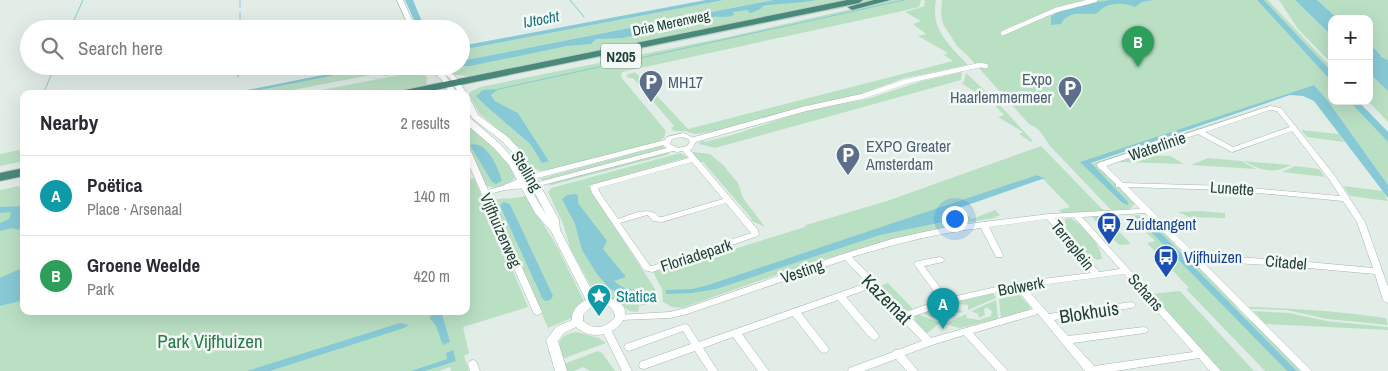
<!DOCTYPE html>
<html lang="en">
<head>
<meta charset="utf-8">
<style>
  body { margin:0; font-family:"Archivo Narrow",sans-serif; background:#f7f7f7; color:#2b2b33 }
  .controls { position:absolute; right:15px; top:15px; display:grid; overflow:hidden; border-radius:10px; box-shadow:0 5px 20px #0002 }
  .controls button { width:45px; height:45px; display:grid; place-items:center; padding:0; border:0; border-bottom:1px solid #e1e1e2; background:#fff; color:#2b2b33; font:25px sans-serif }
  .you { position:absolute; left:954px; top:218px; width:18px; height:18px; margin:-12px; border:4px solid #fff; border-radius:50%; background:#1a73e8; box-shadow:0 0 0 8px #1a73e833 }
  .badge { display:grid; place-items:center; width:32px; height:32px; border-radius:50%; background:#2563eb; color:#fff; font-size:16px; font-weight:700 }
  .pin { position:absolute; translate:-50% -41px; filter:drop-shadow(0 1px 2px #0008) }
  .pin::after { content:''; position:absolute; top:26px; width:18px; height:15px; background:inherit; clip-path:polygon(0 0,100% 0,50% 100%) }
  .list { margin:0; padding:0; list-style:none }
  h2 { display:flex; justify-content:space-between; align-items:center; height:65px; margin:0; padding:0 20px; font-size:21px }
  h2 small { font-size:16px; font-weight:400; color:#7c7c81 }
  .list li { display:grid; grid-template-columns:32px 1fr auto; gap:15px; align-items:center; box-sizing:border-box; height:80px; padding:0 20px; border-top:1px solid #e1e1e2 }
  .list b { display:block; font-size:19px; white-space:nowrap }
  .list p { margin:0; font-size:16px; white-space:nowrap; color:#7c7c81 }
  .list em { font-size:16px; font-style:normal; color:#7c7c81 }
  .icon { flex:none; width:28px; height:28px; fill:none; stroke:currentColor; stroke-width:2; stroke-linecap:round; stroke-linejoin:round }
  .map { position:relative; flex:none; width:1388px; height:371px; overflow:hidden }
  .search { position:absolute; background:#fff; box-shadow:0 5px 20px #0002; left:20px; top:20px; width:450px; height:55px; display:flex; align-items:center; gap:12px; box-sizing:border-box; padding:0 18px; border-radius:28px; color:#7c7c81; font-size:19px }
  .panel { position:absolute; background:#fff; box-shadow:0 5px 20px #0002; left:20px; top:90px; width:450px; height:225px; border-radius:10px }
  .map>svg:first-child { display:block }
  .green { fill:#bae0c4; fill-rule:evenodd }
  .water { fill:#87cad5 }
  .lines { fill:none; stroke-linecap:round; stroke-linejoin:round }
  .stream { stroke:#87cad5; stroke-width:1 }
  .pedestrian-far1-casing { stroke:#a4b6af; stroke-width:5 }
  .pedestrian-casing { stroke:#a4b6af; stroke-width:6 }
  .minor-casing { stroke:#a4b6af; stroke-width:1 }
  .tertiary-casing { stroke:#a4b6af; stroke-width:1 }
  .trunk-casing { stroke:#c1cac7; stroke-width:2 }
  .pedestrian-far1 { stroke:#fff; stroke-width:4.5 }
  .pedestrian { stroke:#fff; stroke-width:5 }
  .minor { fill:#fff; fill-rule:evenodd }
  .tertiary { fill:#fff; fill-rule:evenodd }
  .trunk { fill:#488a7a; fill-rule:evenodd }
  .labels { text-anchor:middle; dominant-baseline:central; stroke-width:5; stroke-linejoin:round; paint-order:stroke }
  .far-street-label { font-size:14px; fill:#214037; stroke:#f3faf6 }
  .far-water-label { font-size:15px; font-style:italic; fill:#176f80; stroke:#f3faf6 }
  .shield { fill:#f3faf6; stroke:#607870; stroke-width:1 }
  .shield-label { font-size:15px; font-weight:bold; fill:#214037 }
  .service-label { font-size:16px; fill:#4e5e75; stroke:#f3faf6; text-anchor:start }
  .street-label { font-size:16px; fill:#214037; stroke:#f3faf6 }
  .transit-label { font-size:16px; fill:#164399; stroke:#f3faf6; text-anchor:start }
  .culture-label { font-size:16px; fill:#0d838f; stroke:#f3faf6; text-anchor:start }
  .near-street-label { font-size:19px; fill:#214037; stroke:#f3faf6 }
  .near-park-label { font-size:19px; fill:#297947; stroke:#f3faf6 }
</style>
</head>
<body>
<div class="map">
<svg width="1388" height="371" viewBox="0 0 1388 371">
  <rect width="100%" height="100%" fill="#e2ede8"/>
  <g class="green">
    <path d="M724,0h49l-312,61v-11z"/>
    <path d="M806,0h45l-381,76 -15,-1 -19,-9 20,1 15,-2 123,-26 14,-3 15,2 15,-7 93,-19 21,-2 30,-8 5,2z"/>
    <path d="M865,0h16l-318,65z"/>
    <path d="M891,0h30l-2,7 -16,4 -281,61 -1,5 45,54 -2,7 -8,5 -110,28 -15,-2 -13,-22 -38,-33 -11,-19 1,-3 10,-5 248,-50zM498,90l-7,5 4,6 23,12 31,48 -11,-4 -8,-13 -43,-37 -10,-11z"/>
    <path d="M925,0h11c-6,29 13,45 32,65l-63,13 -46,17 -140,36 -24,3 -10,-3h-11l-3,-3 3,-2 -41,-48h-5l-2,-3 9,-3 53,57 265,-68 -9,-6 4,-2 -30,-17 8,-2 -13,-10 8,-3 -16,-9 17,-5 2,-1z"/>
    <path d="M942,0h315l75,82v19h17l39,41v43l-60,-84 -14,-16 -233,77 40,41 7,2 1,-2 -38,-39 177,-59 -170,59 37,39 -5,6 -19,1 -62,-65c-5,-8 -10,-18 -19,-20l-62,-69 -11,-10 -14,-22 -2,-11z"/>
    <path d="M1264,0h4l64,68v4z"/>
    <path d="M1279,0h16l37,36v28l-34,-35z"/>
    <path d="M1315,0h73v60l-11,-6h2l-10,-12v-23h-33z"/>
    <path d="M381,66h38l-32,10 -11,-2 -104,20h-32z"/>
    <path d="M416,68h6l5,10 -1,9 -37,7h-88l98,-19z"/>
    <path d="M962,72l-1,8 -246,68 -16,-4 3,-4 2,2 28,-7 73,-24 59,-11 58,-19z"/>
    <path d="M966,73l29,27 38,41 -2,1 -12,-8 4,-2 -25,-15 6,-2 -8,-8 1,-1 -36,-23 3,-1z"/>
    <path d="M1369,73l19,18v31l-20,-21h1z"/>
    <path d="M466,124c22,16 37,28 49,53 -6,9 -19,12 -29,9l-20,-41z"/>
    <path d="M1301,130l38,4 5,8 -37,-5z"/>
    <path d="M662,145l3,3 -121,32 -5,-1z"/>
    <path d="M1041,146l63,65 -42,2 -3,-3 11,-3 -28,-29 1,-1 -6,-2 -83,29 18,15 23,-9 5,5 -6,3c-111,18 -207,53 -312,90l-10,-1 -9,-5 -1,-13 -9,-17 75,-25 3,3 74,-23 1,-2 81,-24z"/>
    <path d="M24,149v12l-24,5v-12z"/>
    <path d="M670,152l-3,3 -119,31 4,-4z"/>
    <path d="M694,152l16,2 13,11 15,18 5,15 22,29 -15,-7 2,-1 -49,-57h-4l-7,-9z"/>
    <path d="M680,153l8,4 -100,29 67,103c2,15 -3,14 -16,17l-1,6 -9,-1 -9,-8 -19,-7 -8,-6 -23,-42 -6,-22 -16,-34 3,-4z"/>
    <path d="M1141,155l29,1 14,8 -66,-2z"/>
    <path d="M1208,158l33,3 15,8 -65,-4z"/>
    <path d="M1243,161l48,4c-19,10 -30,5 -48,-4z"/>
    <path d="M1295,166l24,3 6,8 -43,-5z"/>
    <path d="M474,178l54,129 -65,20 6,26 -5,3 5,15h-18l-1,-4 -11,4h-14l31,-11 -1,-2 -38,13h-417v-181l24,-5v126h442v-131z"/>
    <path d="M1343,186l40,5 5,10 -38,-5z"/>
    <path d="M526,196l32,52 26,53 -9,7 -3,10 -24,10 -57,-128c12,-2 23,-1 35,-4zM502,204h8l42,91 -2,5 -8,-2 -42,-92z"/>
    <path d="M1200,211l25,2v5l-36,-1 -11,-5z"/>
    <path d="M1138,215l14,5 27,29 34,31c1,5 6,7 10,11 10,10 21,28 33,33l23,22 -1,2 25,23h-6l-148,-150 -6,-1 -1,3 145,148h-22l-79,-82 3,-1 -42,-45 8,-2 -25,-25z"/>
    <path d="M1104,216l27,28 -11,1 -12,-10 -16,-18z"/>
    <path d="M1071,218c14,10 29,24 31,41l-5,1c-13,-9 -34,-22 -32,-41z"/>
    <path d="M888,283l25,26 -9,3 -24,-26z"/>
    <path d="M1180,291l74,80h-34l-69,-77z"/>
    <path d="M993,293l3,5 -28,12v-5l-9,-1 -2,2 2,4 5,2 -7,1 -4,-10z"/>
    <path d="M1019,294l12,14 -5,4 -25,6 -2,-19z"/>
    <path d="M996,300l2,19 -38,9 -15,-4 21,-10 1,4 12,2 12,-4 1,-5 -6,-4 -2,3 1,5 -6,3 -1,-4 -7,-3z"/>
    <path d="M951,305l4,9 -13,8 -20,-9z"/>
    <path d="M1248,307c46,1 92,4 138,11l2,7 -61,-6 -40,-9 -36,-1z"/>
    <path d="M1253,311l36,2 38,8 61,6v3l-123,-6z"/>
    <path d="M918,314l22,9 -14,11 -10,-9 -2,-10z"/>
    <path d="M577,332l22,6 7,5 -44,16c-5,-16 -5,-24 15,-27z"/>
    <path d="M598,351l4,2 13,18h-25l-7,-4 -9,4h-7l-3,-7z"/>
  </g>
  <g class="water">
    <path d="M405,0h8l12,29h-7z"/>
    <path d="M706,0h18l-263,50v-4z"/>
    <path d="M773,0h43c-19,4 -36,3 -52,6l-4,3 -9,4 -3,-1 1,-2 -16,2 1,3c-9,4 -19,0 -28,3l1,3 -21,3 6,-2 -2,-1 -23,5 -1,3 -8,1 1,-3 -20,4 -2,4 -14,3 -27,1 -5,5 -24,2 -97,20h-23h14v-5z"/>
    <path d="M1110,0h44l-12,2 -7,5c-9,-4 -23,-5 -32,1 -3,2 -5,6 -10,6 -11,0 -26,-3 -32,10l-10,1v-9c18,-10 39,-13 59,-16z"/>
    <path d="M1257,0h7l3,3 65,69v10z"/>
    <path d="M1295,0h22l21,19h-6v17z"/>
    <path d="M1369,42l12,14h-1l8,4v31l-19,-18z"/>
    <path d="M368,66h13l-141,28h-13z"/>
    <path d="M1314,85l14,16 60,84v13l-74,-97 -11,-5 -13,-1 -199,68 38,40 -1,2 -6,-2 -42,-41z"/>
    <path d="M499,89l-8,6 4,6 23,12 31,48 -7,2 -12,-19 -43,-37 -11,-11 7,-6z"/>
    <path d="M1349,101h9l30,31v10z"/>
    <path d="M474,144c15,1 24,24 28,37l-6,3 -4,-2 -22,-37z"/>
    <path d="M1037,175l8,3 -86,30 8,9 -87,18 -164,54 -24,4 -26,1v-4l26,-1 13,-3z"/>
    <path d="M574,194l4,1v8l29,38 -4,8 23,28 -12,4c10,10 24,9 37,10v3l-20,3 -9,-2 -13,-7 -12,-14 -15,-24 -7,-26 -13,-25 5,-4z"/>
    <path d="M503,202l7,2 43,92 -3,4 -5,1 -3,-3 -42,-92z"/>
    <path d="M24,206v25l-12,-3 -12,3v-8l9,-4 2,-7 -11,1v-6z"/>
    <path d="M1143,220l6,1 148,150h-10l-145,-148z"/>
    <path d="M24,267v33l-24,6v-28z"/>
    <path d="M432,311h9l9,31 -7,3c-5,-10 -4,-19 -13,-26z"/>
    <path d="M400,323l9,2 -5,3 -134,43h-23z"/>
    <path d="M453,350l3,11 -31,10h-14l36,-12 -1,-6z"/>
  </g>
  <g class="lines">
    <g class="stream">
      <path d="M240,0v7"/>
      <path d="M570,0l14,17"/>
      <path d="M240,12v17"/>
      <path d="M70,29l13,-29"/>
      <path d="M238,77l1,-11"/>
      <path d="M499,89l405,-89"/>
      <path d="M43,94l12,-28"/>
    </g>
    <defs>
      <g id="pedestrian-far1">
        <path d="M1003,33l53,-23 39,-10"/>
        <path d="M860,97l48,-16 72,-16 6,1"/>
      </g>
      <path id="pedestrian" d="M693,140l111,-31 60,-13"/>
      <g id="minor">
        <path d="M1270,106l11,2 54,68 30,46 23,65v16l-3,-1 -2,-2 -8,-26 -89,-8 -84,-5 110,110h-11l-156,-158 -63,4 139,154h-11l-11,-13 -84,13h-30l-47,-57 -65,19 35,38h-11l-33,-36 -32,10 -27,10 13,16h-11l-11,-12 -32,12h-16l1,-3 44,-16 1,-2h4l24,-9 -51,-53 -25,9 31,36 2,3 -2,3 -3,1 -3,-1 -33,-39 -37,13 26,33 2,3 -2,3 -3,1 -3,-1 -28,-36 -51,18 27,37h-11l-25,-34 -30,11 15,23h-10l-13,-20 -51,18 -4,-1 -1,-3 1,-3 51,-18 -8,-13 -54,20 -3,-1 -2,-3 2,-3 59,-20 3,1 11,17 168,-59 -22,-23 -158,54 -17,4 -50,2 -3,-1 -2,-2 2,-2 53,-3 16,-4 157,-54 49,-15 59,-13 98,-12 91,-5 -21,-22h-3v-3l-18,-17 -1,-2 1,-2zM1270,110l7,1 13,16 -57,20 -28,-15zM1292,131l37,48 11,17 -113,-10 -104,-3 -17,-17 92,-32 34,18zM1128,187l99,3 116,11 14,21 16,46 -87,-8 -90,-5zM1074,217l46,52 -21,3 -44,-54zM1047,219l44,54 -73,9 -70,16 -24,-32 19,-4 1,-2 -1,-2 -3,-1 -22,4 -3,1 -1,2 26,36 -34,12 -54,-55c43,-13 85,-24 129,-29l14,27 1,2h6l1,-2 -14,-28zM1124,274l69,78 -99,14 -21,-23 71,-10 3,-1 2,-2 -2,-2 -3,-1 -76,9 -14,-16 77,-12 3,-1 2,-2 -2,-2 -3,-1 -82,12 -24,-27zM1016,288l17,21 -102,29 -20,-21 47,-16z"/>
        <path d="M683,133c6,2 10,4 13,9l-4,7 -2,1 68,80 1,4 -1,2 -103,35 -3,1 -8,-2 -52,-77 -2,-6 1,-2 98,-27 -6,-7 -6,1 -4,-1 -138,36 -30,3 -16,4 53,118 -2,2 -3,1 -3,-1 -68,-156v-11l4,2 18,41 14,-4 26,-11 137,-35 2,-3zM682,137l6,2 2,3 -3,4 -9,2 -8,-4 2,-5zM663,145l4,3 -132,35 -15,1 14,-5zM692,162l31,37 -61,18h-3c-10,-12 -29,-2 -41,2l-18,-26 -2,-5zM726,203l25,30 -99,33h-2l-30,-43 27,-8 2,1 4,5 9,1z"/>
        <path d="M607,327l3,1 22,43h-10l-20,-41 2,-2z"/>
        <path d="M473,360l3,1 4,10h-10l-2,-7 2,-3z"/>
      </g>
      <g id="tertiary">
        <path d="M397,0h6l13,29h-6z"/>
        <path d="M430,66c21,0 27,12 37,28l-1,1 -7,-1 -9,-16 -5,-3 13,19h-8l-8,-14 -9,-8 -1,-1 2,-2z"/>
        <path d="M466,97l4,2 8,16 30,22 14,15 37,68 1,10 35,67c7,-1 14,0 20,3 30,14 -13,51 -39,27l-12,6 -6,8 9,30h-12l-9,-31 10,-13 16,-7c-1,-9 6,-16 14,-20l-35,-69 -16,-18 -26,-48 -15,-17 -28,-24v-7h3l31,27 9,10 38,62 -32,-61 -13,-14 -30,-23 -6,-11zM599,304c9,0 15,3 16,13 -9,11 -21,14 -32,4v-6l8,-8z"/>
      </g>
      <g id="trunk">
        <path d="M847,0h16l-4,3 -443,91h-21l5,-3z"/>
        <path d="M874,0h16l-38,10 -4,-3z"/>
        <path d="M24,168v8l-24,5v-8z"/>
      </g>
    </defs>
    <use href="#pedestrian-far1" class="pedestrian-far1-casing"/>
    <use href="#pedestrian" class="pedestrian-casing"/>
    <use href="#minor" class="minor-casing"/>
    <use href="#tertiary" class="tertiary-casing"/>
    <use href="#trunk" class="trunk-casing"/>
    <use href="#pedestrian-far1" class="pedestrian-far1"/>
    <use href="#pedestrian" class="pedestrian"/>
    <use href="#minor" class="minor"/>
    <use href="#tertiary" class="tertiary"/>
    <use href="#trunk" class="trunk"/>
  </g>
  <defs>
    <symbol id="parking-pin" viewBox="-11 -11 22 30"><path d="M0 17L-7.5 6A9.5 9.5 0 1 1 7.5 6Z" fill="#5c6f8a" stroke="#f3faf6"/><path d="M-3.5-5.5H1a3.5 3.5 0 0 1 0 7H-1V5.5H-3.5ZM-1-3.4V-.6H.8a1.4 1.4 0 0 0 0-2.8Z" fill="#fff"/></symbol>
    <symbol id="bus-pin" viewBox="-11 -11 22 30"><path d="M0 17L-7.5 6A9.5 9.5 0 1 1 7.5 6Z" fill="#1a4fb4" stroke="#f3faf6"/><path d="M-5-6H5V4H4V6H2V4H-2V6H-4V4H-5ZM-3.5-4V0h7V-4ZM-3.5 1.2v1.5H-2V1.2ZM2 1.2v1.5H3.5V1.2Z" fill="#fff"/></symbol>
    <symbol id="sight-pin" viewBox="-11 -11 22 30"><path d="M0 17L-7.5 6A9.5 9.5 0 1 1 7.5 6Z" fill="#0f9aa8" stroke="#f3faf6"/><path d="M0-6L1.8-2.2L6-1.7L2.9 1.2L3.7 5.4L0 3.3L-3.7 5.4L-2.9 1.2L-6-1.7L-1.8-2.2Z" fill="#fff"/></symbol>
  </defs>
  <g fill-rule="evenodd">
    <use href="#parking-pin" x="637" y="68" width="28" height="38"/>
    <use href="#parking-pin" x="1056" y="74" width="28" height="38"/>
    <use href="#parking-pin" x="834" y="141" width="28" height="38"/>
    <use href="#bus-pin" x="1095" y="210" width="28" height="38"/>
    <use href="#bus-pin" x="1152" y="243" width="28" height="38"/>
    <use href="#sight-pin" x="585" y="282" width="28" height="38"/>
  </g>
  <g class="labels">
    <g class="far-street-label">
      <text transform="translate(671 23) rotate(-12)">Drie Merenweg</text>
    </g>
    <g class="far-water-label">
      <text transform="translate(541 19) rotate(-11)">IJtocht</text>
    </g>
    <rect class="shield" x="601" y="43.5" width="40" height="25" rx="4"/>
    <g class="shield-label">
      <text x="621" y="56">N205</text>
    </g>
    <g class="service-label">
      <text x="1052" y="79" text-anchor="end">Expo<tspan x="1052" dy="18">Haarlemmermeer</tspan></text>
      <text x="668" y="82">MH17</text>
      <text x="866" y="146">EXPO Greater<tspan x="866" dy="18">Amsterdam</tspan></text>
    </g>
    <g class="street-label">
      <text transform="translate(1157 146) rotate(-19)">Waterlinie</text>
      <text transform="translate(527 171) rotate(59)">Stelling</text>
      <text transform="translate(1232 188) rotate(4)">Lunette</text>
      <text transform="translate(501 230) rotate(66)">Vijfhuizerweg</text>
      <text transform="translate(1073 245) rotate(51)">Terreplein</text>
      <text transform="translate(696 255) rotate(-18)">Floriadepark</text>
      <text transform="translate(1286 262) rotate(5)">Citadel</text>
      <text transform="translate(802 271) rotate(-19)">Vesting</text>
      <text transform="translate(1021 286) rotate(-10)">Bolwerk</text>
      <text transform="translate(1146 292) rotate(48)">Schans</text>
    </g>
    <g class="transit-label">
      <text x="1126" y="224">Zuidtangent</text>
      <text x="1184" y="257">Vijfhuizen</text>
    </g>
    <g class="culture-label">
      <text x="616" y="296">Statica</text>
    </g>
    <g class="near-street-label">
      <text transform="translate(887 299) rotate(45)">Kazemat</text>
      <text transform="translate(1089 312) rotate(-9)">Blokhuis</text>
    </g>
    <g class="near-park-label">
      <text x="210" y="341">Park Vijfhuizen</text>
    </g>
  </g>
</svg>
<div class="controls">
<button>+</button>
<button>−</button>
</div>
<div class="you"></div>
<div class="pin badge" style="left:943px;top:329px;background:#0f9aa8">A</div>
<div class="pin badge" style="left:1138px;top:67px;background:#2e9e5b">B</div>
<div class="search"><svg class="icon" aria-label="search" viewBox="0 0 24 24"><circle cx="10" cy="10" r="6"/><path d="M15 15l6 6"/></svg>Search here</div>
<section class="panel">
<h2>Nearby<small>2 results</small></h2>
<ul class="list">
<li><span class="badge" style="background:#0f9aa8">A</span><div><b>Poëtica</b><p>Place · Arsenaal</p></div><em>140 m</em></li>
<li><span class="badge" style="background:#2e9e5b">B</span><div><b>Groene Weelde</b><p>Park</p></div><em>420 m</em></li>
</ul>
</section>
</div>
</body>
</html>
